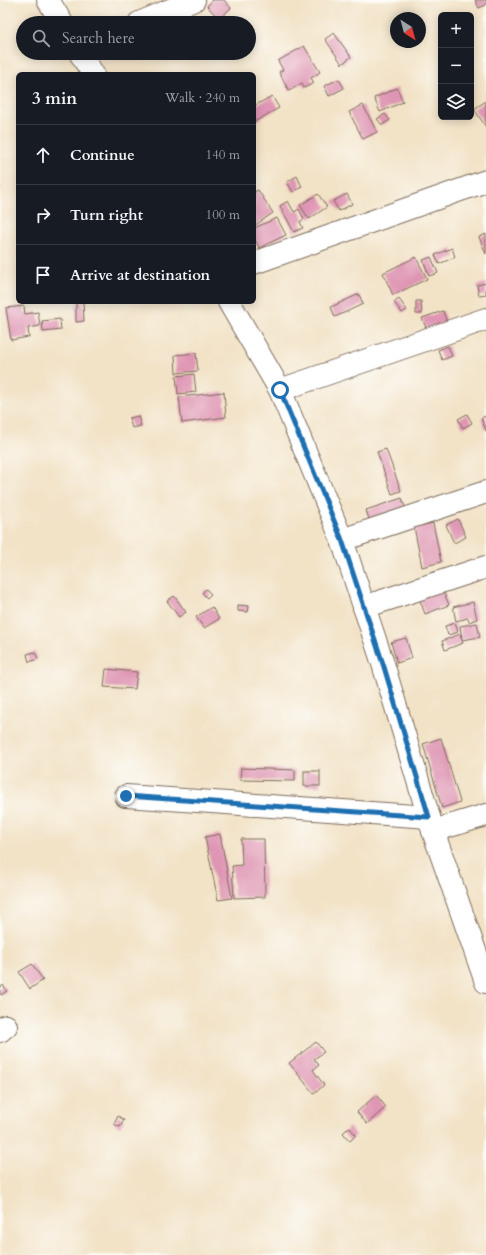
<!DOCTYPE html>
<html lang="en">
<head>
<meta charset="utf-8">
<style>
  body { margin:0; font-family:Cardo,serif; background:#242831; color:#f1f3f6 }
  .controls { position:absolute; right:12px; top:12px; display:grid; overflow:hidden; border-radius:6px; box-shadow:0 2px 10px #0003 }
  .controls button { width:36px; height:36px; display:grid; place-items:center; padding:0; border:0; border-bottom:1px solid #363941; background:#171b24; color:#f1f3f6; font:20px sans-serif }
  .compass { position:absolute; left:390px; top:12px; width:36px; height:36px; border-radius:50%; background:#171b24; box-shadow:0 2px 10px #0003; rotate:144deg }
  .stop { position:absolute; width:12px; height:12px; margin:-9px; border:3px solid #1f6fb2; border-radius:50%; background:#fff }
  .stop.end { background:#1f6fb2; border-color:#fff; box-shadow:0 1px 4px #0008 }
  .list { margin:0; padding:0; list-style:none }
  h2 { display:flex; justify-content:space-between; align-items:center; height:52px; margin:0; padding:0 16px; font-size:17px }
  h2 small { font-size:13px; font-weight:400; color:#9ea1a6 }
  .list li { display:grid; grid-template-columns:26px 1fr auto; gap:12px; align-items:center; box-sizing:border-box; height:60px; padding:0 16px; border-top:1px solid #363941 }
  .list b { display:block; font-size:15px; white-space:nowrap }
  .list em { font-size:13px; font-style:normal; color:#9ea1a6 }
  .icon { flex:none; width:22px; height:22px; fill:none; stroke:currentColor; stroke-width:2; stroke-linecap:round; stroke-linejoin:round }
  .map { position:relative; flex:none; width:486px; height:1255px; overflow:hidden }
  .search { position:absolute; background:#171b24; box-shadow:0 2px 10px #0003; left:16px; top:16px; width:240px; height:44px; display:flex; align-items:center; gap:10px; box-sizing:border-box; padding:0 14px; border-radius:22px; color:#9ea1a6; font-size:15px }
  .panel { position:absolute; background:#171b24; box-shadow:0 2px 10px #0003; left:16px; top:72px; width:240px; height:232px; border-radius:6px }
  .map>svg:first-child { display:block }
  .building { fill:#df96b4 }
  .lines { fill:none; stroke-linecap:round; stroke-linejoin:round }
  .minor-casing { stroke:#7b6a59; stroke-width:24 }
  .minor { stroke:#fff; stroke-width:22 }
  .route { stroke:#1f6fb2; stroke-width:5 }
</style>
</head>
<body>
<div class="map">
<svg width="486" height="1255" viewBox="0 0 486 1255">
  <rect width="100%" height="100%" fill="#fdfcf7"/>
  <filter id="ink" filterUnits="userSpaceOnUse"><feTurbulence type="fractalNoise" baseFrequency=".025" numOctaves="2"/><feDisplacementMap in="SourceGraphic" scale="8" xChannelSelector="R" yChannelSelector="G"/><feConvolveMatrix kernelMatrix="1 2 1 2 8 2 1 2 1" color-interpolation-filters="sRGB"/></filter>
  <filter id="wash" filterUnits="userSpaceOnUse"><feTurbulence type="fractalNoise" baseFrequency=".012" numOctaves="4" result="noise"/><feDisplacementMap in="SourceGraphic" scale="16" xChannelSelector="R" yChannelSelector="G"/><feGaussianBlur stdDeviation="0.9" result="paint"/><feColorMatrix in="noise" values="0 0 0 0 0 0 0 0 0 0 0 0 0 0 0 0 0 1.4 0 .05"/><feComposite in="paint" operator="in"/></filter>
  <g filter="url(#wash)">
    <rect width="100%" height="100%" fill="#f2e2c6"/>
    <g id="blocks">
      <g class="building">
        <path d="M213,0h11l7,8 -12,11 -12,-13z"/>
        <path d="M475,0h11v5l-7,3z"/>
        <path d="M334,33l17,24 -9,7 -17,-25z"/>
        <path d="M304,46l16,26 -9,6 3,5 -10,5 -2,-5 -13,8 -10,-19 4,-2 -5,-9z"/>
        <path d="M339,79l5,9 -15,8 -5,-10z"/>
        <path d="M397,88l6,14 -23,10 -6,-14z"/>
        <path d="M272,96l7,12 -25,14v-16z"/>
        <path d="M486,101v26l-12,-18z"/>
        <path d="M363,105l14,27 -14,7 -14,-27z"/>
        <path d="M385,114l5,6 -8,5 -5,-6z"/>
        <path d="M297,176l5,11 -9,5 -6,-10z"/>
        <path d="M258,190l15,23 -19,13v-34z"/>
        <path d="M318,194l9,13 -18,12 -9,-14z"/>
        <path d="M347,194l5,10 -13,7 -6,-10z"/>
        <path d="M288,201l6,11 5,-3 5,10 -4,3 3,6 -9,4 -14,-26z"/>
        <path d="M277,218l9,17 -27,13 -5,-11v-9z"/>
        <path d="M486,234v20l-7,-17z"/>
        <path d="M452,248l3,9 -16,7 -4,-9z"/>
        <path d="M416,257l11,22 -34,16 -10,-22z"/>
        <path d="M431,257l7,16 -9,3 -6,-16z"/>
        <path d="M486,283v12l-7,1 -2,-11z"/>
        <path d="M359,294l4,10 -28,13 -4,-10z"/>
        <path d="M399,299l8,11 -5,3 -8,-11z"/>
        <path d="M416,301h5l1,13h-6z"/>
        <path d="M76,302h7l1,19 -8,1z"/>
        <path d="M24,306l1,8 13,-2 2,14 -12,2 1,9 -18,3 -5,-32z"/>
        <path d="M443,311l4,11 -20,8 -5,-12z"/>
        <path d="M60,319l1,11 -18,2 -1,-11z"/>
        <path d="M448,346l4,10 -10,4 -4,-10z"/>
        <path d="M196,353l2,18 -22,2 -1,-18z"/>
        <path d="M194,374l2,18 -18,2 -2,-18z"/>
        <path d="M224,392l2,25 -44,6 -3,-26z"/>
        <path d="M467,414l5,9 -9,5 -5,-9z"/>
        <path d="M138,416l3,10 -9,2 -3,-10z"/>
        <path d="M486,416v15l-5,-13z"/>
        <path d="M386,449l15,42 -9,3 -15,-42z"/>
        <path d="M402,498l3,9 -36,12 -3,-9z"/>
        <path d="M458,519l8,18 -12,6 -8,-18z"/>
        <path d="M433,523l8,39 -19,5 -8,-40z"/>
        <path d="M440,583l9,22 -24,9 -8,-22z"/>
        <path d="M206,589l5,5 -4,4 -5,-5z"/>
        <path d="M174,596l12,16 -7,5 -12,-16z"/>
        <path d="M473,602l4,17 -8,3 -1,-4 -12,3 -3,-14z"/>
        <path d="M238,605l11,1 -1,6 -10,-1z"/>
        <path d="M212,607l7,12 -15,9 -8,-11z"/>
        <path d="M455,623l3,9 -10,3 -3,-9z"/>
        <path d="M477,623l3,14 -18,3 -2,-14z"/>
        <path d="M460,634l3,9 -18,7 -3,-9z"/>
        <path d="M406,638l6,20 -15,5 -6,-21z"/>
        <path d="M35,652l3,7 -9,3 -2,-8z"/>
        <path d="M106,669l31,3 -2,17 -31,-2z"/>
        <path d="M441,738l19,64 -18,6 -19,-64z"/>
        <path d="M241,768l54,2v11l-55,-1z"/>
        <rect x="304" y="771" width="16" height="15"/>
        <path d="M220,834l12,64 -14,2 -13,-63z"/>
        <path d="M241,839h23l1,58 -31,1 -2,-32 10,-1z"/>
        <path d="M32,964l11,16 -13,9 -11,-17z"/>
        <path d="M3,985l4,6 -6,4 -1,-2v-5z"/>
        <path d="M316,1042l8,10 -10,7 5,6 -6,5 11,15 -10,9 -25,-31z"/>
        <path d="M376,1095l10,12 -19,17 -10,-12z"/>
        <path d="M118,1116l6,4 -4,7 -6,-3z"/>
        <path d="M349,1127l7,8 -6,6 -7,-8z"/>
      </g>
    </g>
  </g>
  <g filter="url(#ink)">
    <use href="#blocks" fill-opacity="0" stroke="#7b6a59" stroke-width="1"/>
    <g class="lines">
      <defs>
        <g id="minor">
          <path d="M48,0l14,23"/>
          <path d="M139,23l55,-23"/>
          <path d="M80,53l13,21"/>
          <path d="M254,263l232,-82"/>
          <path d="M229,302l51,88 62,150 42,127 49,164 53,151"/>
          <path d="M280,390l206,-71"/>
          <path d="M342,540l144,-48"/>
          <path d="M364,607l122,-40"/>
          <path d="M126,796l303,21"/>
          <path d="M433,831l53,-16"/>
          <path d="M0,1031l6,-5"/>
        </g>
      </defs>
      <use href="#minor" class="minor-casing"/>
      <use href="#minor" class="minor"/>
    </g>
  </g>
  <g class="lines" filter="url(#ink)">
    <path class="route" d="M126,796l303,21 -45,-150 -42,-127 -62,-150"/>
  </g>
</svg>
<div class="controls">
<button>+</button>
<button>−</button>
<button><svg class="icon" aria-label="layers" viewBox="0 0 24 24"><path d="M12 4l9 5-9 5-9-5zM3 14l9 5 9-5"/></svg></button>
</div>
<svg class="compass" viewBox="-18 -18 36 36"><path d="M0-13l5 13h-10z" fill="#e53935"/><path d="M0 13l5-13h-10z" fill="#9ea1a6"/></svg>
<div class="stop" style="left:280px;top:390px"></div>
<div class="stop end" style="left:126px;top:796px"></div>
<div class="search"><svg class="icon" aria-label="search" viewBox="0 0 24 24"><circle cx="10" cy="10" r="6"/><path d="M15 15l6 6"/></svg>Search here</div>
<section class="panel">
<h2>3 min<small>Walk · 240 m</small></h2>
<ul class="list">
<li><svg class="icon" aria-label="ahead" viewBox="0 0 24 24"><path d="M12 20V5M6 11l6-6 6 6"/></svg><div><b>Continue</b></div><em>140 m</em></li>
<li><svg class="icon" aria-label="right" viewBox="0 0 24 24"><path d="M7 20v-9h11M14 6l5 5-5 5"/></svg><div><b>Turn right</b></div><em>100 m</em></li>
<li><svg class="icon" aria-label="arrive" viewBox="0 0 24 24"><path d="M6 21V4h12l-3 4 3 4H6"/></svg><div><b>Arrive at destination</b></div></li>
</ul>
</section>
</div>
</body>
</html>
